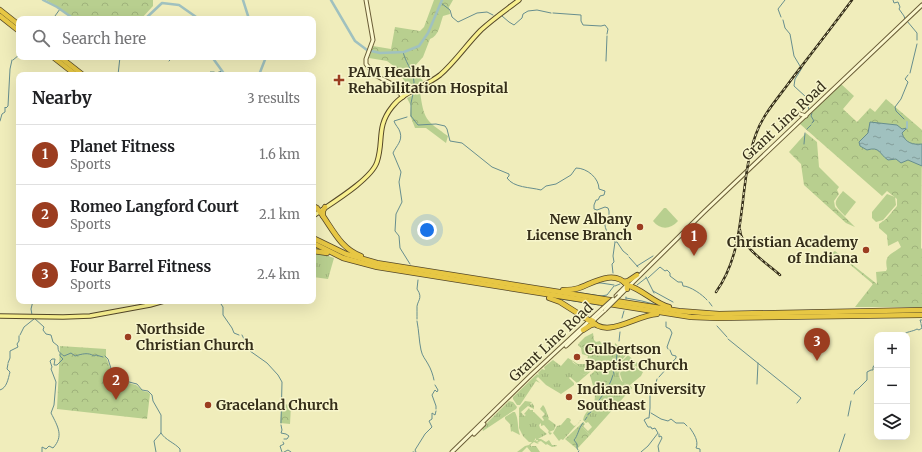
<!DOCTYPE html>
<html lang="en">
<head>
<meta charset="utf-8">
<style>
  body { margin:0; font-family:Merriweather,serif; background:#f2f2f2; color:#202124 }
  .controls { position:absolute; right:12px; bottom:12px; display:grid; overflow:hidden; border-radius:8px; box-shadow:0 4px 16px #0002 }
  .controls button { width:36px; height:36px; display:grid; place-items:center; padding:0; border:0; border-bottom:1px solid #e0e0e0; background:#fff; color:#202124; font:20px sans-serif }
  .you { position:absolute; left:427px; top:230px; width:14px; height:14px; margin:-10px; border:3px solid #fff; border-radius:50%; background:#1a73e8; box-shadow:0 0 0 6px #1a73e833 }
  .badge { display:grid; place-items:center; width:26px; height:26px; border-radius:50%; background:#9b3d20; color:#fff; font-size:13px; font-weight:700 }
  .pin { position:absolute; translate:-50% -33px; filter:drop-shadow(0 1px 2px #0008) }
  .pin::after { content:''; position:absolute; top:21px; width:14px; height:12px; background:inherit; clip-path:polygon(0 0,100% 0,50% 100%) }
  .list { margin:0; padding:0; list-style:none }
  h2 { display:flex; justify-content:space-between; align-items:center; height:52px; margin:0; padding:0 16px; font-size:17px }
  h2 small { font-size:13px; font-weight:400; color:#757577 }
  .list li { display:grid; grid-template-columns:26px 1fr auto; gap:12px; align-items:center; box-sizing:border-box; height:60px; padding:0 16px; border-top:1px solid #e0e0e0 }
  .list b { display:block; font-size:15px; white-space:nowrap }
  .list p { margin:0; font-size:13px; white-space:nowrap; color:#757577 }
  .list em { font-size:13px; font-style:normal; color:#757577 }
  .icon { flex:none; width:22px; height:22px; fill:none; stroke:currentColor; stroke-width:2; stroke-linecap:round; stroke-linejoin:round }
  .map { position:relative; flex:none; width:922px; height:452px; overflow:hidden }
  .search { position:absolute; background:#fff; box-shadow:0 4px 16px #0002; left:16px; top:16px; width:300px; height:44px; display:flex; align-items:center; gap:10px; box-sizing:border-box; padding:0 14px; border-radius:8px; color:#757577; font-size:15px }
  .panel { position:absolute; background:#fff; box-shadow:0 4px 16px #0002; left:16px; top:72px; width:300px; height:232px; border-radius:8px }
  .map>svg:first-child { display:block }
  .grass { fill:url(#grass-tufts) }
  .forest { fill:url(#forest-crowns) }
  .pitch { fill:#b8cf8f }
  .water { fill:url(#water-ripples); stroke:#678e8e }
  .lines { fill:none; stroke-linecap:round; stroke-linejoin:round }
  .stream { stroke:#678e8e; stroke-width:1 }
  .canal { stroke:#a0c1bf; stroke-width:2 }
  .river { stroke:#a0c1bf; stroke-width:2.5 }
  .secondary-casing { stroke:#6a5d37; stroke-width:5 }
  .primary-casing { stroke:#554829; stroke-width:5.5 }
  .motorway-casing { stroke:#554829; stroke-width:6 }
  .secondary { stroke:#fbf8ce; stroke-width:3 }
  .primary { stroke:#f8f08f; stroke-width:3.5 }
  .motorway { stroke:#e7c744; stroke-width:4.5 }
  .rail-casing { stroke:#362f1a; stroke-width:2.5 }
  .rail { stroke:#f7f5cb; stroke-width:1; stroke-dasharray:3; stroke-linecap:butt }
  .secondary-bridge-casing { stroke:#6a5d37; stroke-width:5; stroke-linecap:butt }
  .secondary-bridge { stroke:#fbf8ce; stroke-width:3 }
  .poi-dot { fill:#9b3d20; stroke:#f7f5cb; stroke-width:1.5 }
  .labels { text-anchor:middle; dominant-baseline:central; stroke-width:3; stroke-linejoin:round; paint-order:stroke }
  .poi-label { font-size:14px; font-weight:bold; fill:#362f1a; stroke:#f7f5cb; text-anchor:start }
  .street-label { font-size:14px; fill:#362f1a; stroke:#f7f5cb }
</style>
</head>
<body>
<div class="map">
<svg width="922" height="452" viewBox="0 0 922 452">
  <defs>
    <pattern id="grass-tufts" width="24" height="20" patternUnits="userSpaceOnUse"><rect width="24" height="20" fill="#b8cf8f"/><path d="M3 7l-1-3M5 7V3M7 7l1-3M15 17l-1-3M17 17v-4M19 17l1-3" fill="none" stroke="#9fb27b"/></pattern>
    <pattern id="forest-crowns" width="20" height="18" patternUnits="userSpaceOnUse"><rect width="20" height="18" fill="#b8cf8f"/><path d="M2 6a3 3 0 1 1 6 0M12 15a3 3 0 1 1 6 0" fill="none" stroke="#9fb27b"/></pattern>
    <pattern id="water-ripples" width="26" height="14" patternUnits="userSpaceOnUse"><rect width="26" height="14" fill="#a0c1bf"/><path d="M2 4q2-2 4 0t4 0M15 11q2-2 4 0t4 0" fill="none" stroke="#839d9a"/></pattern>
  </defs>
  <rect width="100%" height="100%" fill="#f0edbb"/>
  <g class="grass">
    <path d="M313,253h6l15,5 -6,21 -15,-2z"/>
    <path d="M579,343l11,13 -6,15 -12,-10 3,7 9,7 18,-14 4,-1 7,2 2,-19 12,11c-11,15 -14,5 -25,10 -9,4 -17,13 -25,19l-7,-6 -1,1 5,5v2l-13,9 -15,-9 -8,-8 -2,2 4,4 -4,-2 -16,24h-3l-4,-6v-2l23,-22 1,-1 2,1 -1,-2 4,-4 3,1 -1,-3 9,-7 8,6 7,-8 10,6h8l2,-8 -6,-2 -1,-6 -3,-3z"/>
    <path d="M628,355l18,16h-2l-15,-9c-9,3 -14,15 -5,21 4,3 6,1 8,5l-42,47 -10,-10 3,-3 2,2 -2,2 5,5 4,-4 -4,-5 -2,1 -3,-3c1,-5 3,-8 6,-10 11,-10 4,-23 1,-35 4,-3 8,-8 13,-10 11,-5 12,5 25,-10z"/>
    <path d="M509,401l4,1 4,5 -1,2 -33,22 -1,-3z"/>
    <path d="M525,401l7,1 -2,2 1,1 1,-2 2,3v3l-6,-3 -7,6 3,4 2,-1 -2,-1 5,-6 1,2h3v2h1l9,9 1,-1 -2,-3 3,-3 -5,-5 3,-4c3,3 4,9 6,13l-1,1 8,6 -2,5 -5,2 3,1 -2,2 -2,-3 1,-1 -5,-6 -3,1v-3l-2,2 1,3 7,6 -9,5h3l5,3 3,-2 3,5h4l1,1 -5,1 -5,-3 -1,1 -5,-4 -3,1 1,2 -2,-2 1,-2h-2v-2l-2,3 2,-1 2,4 -4,-2 -4,3 2,2v-1h4l4,6h-9l-4,-5 -5,5h-5l8,-6 4,-1 3,-3h-3l-6,-6 -4,-8v-20z"/>
    <path d="M513,412h2c4,8 2,15 5,23l-8,-4 -1,1 -1,-8 -5,-5v-2z"/>
    <path d="M567,418h2l2,2 -1,2 4,4 3,-1v-1l2,-1 1,-3h1l-18,20 -2,-1 -2,2 -6,-8 4,-7 4,-1z"/>
  </g>
  <g class="forest">
    <path d="M46,0h107v6l-12,13h-65z"/>
    <path d="M434,0h19l-4,7 1,7 -7,2c-3,8 -4,20 -13,23l-7,18 -10,11 10,13 -13,8 -15,-22 -8,-6 -18,-3 4,-12 18,3 4,-22 25,4 4,-4z"/>
    <path d="M840,83l14,13 -11,13 14,13 13,-14 5,4 11,-13 36,31 -1,118 1,1v58h-67l18,-23 -32,-27 -5,-1 -6,4 -2,-2v-3l7,-4 42,33 -1,-12 10,-1 1,-2c-3,-15 4,-14 14,-22l-3,-6 -10,5 -1,-11 -8,-7v-4l7,-5 11,-13v-7l-10,-8 -5,5 -82,-72z"/>
    <path d="M420,92c4,27 5,28 28,44l-2,7 -20,-15h-11l-5,-13 1,-9 -4,-8z"/>
    <path d="M806,133l11,9 2,25 20,20 -2,3 2,4 -5,7 1,6 20,20 -9,-4 -42,-38 -3,-21 -12,-12z"/>
    <path d="M593,333l1,7 2,2 4,-1 4,7 6,3 3,-2h3l-2,12 -1,1 -7,-2 -4,1 -18,14 -8,-5 -6,-9 15,9 5,-14 -11,-13 6,-6z"/>
    <path d="M60,346l46,3v8l8,21 3,2 19,5 7,6 5,1 2,2 -3,25 -90,-10z"/>
    <path d="M605,366h4l3,3 -4,11 -6,9 -11,-13z"/>
    <path d="M282,404l9,1 -1,19 -10,-1z"/>
    <path d="M580,425l10,10 -13,14 -12,-10z"/>
  </g>
  <g class="pitch">
    <path d="M843,191l13,11 -11,14c-12,-12 -12,-13 -2,-25z"/>
    <path d="M887,194l8,3 1,8 -13,15 -7,2 -4,-4v-6z"/>
    <path d="M664,208h2l12,13c-8,9 -18,9 -25,0z"/>
    <path d="M628,362l15,10 -2,4 -11,9 -7,-2 -3,-9 2,-8z"/>
  </g>
  <path class="water" d="M870,122l27,3 5,4 5,-1 -5,5c3,10 11,12 20,11v22l-14,-6 -7,3 -5,-4 -8,1c-9,-6 -8,-14 -21,-10l-7,-4 -1,-4 9,-9z"/>
  <g class="lines">
    <g class="stream">
      <path d="M893,0l1,3 4,-1 2,5 -1,2 5,7 1,3"/>
      <path d="M441,3l9,7 2,7 6,5 19,-9 10,-1 6,3"/>
      <path d="M553,13l28,2v6l2,4 18,1 4,-1 3,4 -1,5"/>
      <path d="M502,16l7,6 5,3 8,-7 1,-4 5,-3 9,-1 14,3"/>
      <path d="M781,17l-3,-8 7,-9"/>
      <path d="M56,19l-1,-3 5,-7"/>
      <path d="M783,20l2,8 5,6 4,22 6,10"/>
      <path d="M907,21l10,12v7"/>
      <path d="M403,52c4,15 12,19 11,35"/>
      <path d="M13,60l6,-5"/>
      <path d="M169,61l2,-2h5l4,-2"/>
      <path d="M606,61l1,-25"/>
      <path d="M802,68l-7,11 -1,7 12,11"/>
      <path d="M910,73l7,-29"/>
      <path d="M118,75l2,-18"/>
      <path d="M210,75v-3h4l2,1 6,-2"/>
      <path d="M808,105l1,5"/>
      <path d="M411,116l7,9 18,-1 9,2 2,3 3,12 12,2 30,24 17,7v2l-2,2c7,10 23,9 34,12l5,-4 10,-2 15,-9 5,-7c11,0 23,10 23,21l6,2 -1,4 -4,1 -2,4h-2l-2,5v4l3,1 8,-3 3,1 1,3v7l-4,4c-1,8 5,14 10,20h2l6,9 5,4"/>
      <path d="M411,116v-13l2,-9"/>
      <path d="M407,117l-13,4c1,4 5,7 6,11 3,9 -4,14 -7,21l8,19 -2,10 3,20 -6,12 -1,17 4,5 1,12 10,16"/>
      <path d="M904,119l-8,-8 -1,-4 6,-8 7,-17 -3,-3 3,-4"/>
      <path d="M0,121l2,-7 3,-2v-5l1,1 2,-2 2,-37 2,-9"/>
      <path d="M812,123l2,-2 -3,-5 1,-3"/>
      <path d="M807,129l4,-4"/>
      <path d="M804,144l1,-11"/>
      <path d="M629,257l9,10"/>
      <path d="M637,266l16,-10"/>
      <path d="M613,273l-1,-9 2,-2 -1,-6 2,-14"/>
      <path d="M646,277l8,16"/>
      <path d="M648,278l12,-11 5,4 2,-1 3,3v3l8,6h4l1,4c7,0 20,9 24,14"/>
      <path d="M595,283h6l13,2"/>
      <path d="M637,285l9,-7"/>
      <path d="M615,286l5,-2"/>
      <path d="M653,291l20,11"/>
      <path d="M575,292l26,4"/>
      <path d="M601,296l6,-1 7,-9"/>
      <path d="M626,297v2"/>
      <path d="M626,298l16,3 15,4"/>
      <path d="M561,299l38,6"/>
      <path d="M219,301l4,6v8l9,13 2,5 5,2"/>
      <path d="M709,302l3,4"/>
      <path d="M65,303v-2"/>
      <path d="M32,315l-1,-6 2,-8"/>
      <path d="M34,318l10,9 -1,3 3,4 5,1 2,7 5,4c0,6 1,6 6,10l7,-3 4,3c7,-2 13,-4 19,0l2,-1 7,2"/>
      <path d="M622,318l2,-7"/>
      <path d="M417,319c0,-4 0,-6 0,-10 -1,-8 7,-10 0,-20l1,-9"/>
      <path d="M417,321c2,10 2,20 4,29 1,6 5,10 7,14 3,5 5,11 6,16"/>
      <path d="M666,322v5l4,2 2,4 -5,14 1,2"/>
      <path d="M921,323l-1,-3h2"/>
      <path d="M717,326l10,11"/>
      <path d="M20,335l4,-8 10,-8"/>
      <path d="M242,335l8,16 17,12 11,12 4,7 -1,41"/>
      <path d="M903,335c4,-4 9,-3 14,-6l2,1 3,-2 -1,-4"/>
      <path d="M728,339l73,59 -4,5"/>
      <path d="M619,341l1,-9"/>
      <path d="M105,356l3,3 6,19 19,5 4,1 5,6 6,1 4,4 1,6 8,14v18l-7,8 2,11"/>
      <path d="M616,362l2,-16"/>
      <path d="M8,363l2,-5v-7l8,-4 -1,-3 2,-3v-5"/>
      <path d="M614,374l-1,-4 2,-5"/>
      <path d="M659,377l17,-19v-2l-4,-1 -2,-5"/>
      <path d="M757,384l1,-21"/>
      <path d="M435,385l3,5 -1,2 -2,-2 -3,5 4,11v3"/>
      <path d="M0,390c7,-2 8,-11 10,-18l-3,-3 1,-5"/>
      <path d="M854,394l1,-3 3,-2 9,-9v-8l4,-2h2v-3l4,-5"/>
      <path d="M651,413l10,6 7,2 3,-2 5,4h8l3,3"/>
      <path d="M588,415v-1l2,-1c8,-13 19,-23 23,-38"/>
      <path d="M848,416l3,-15"/>
      <path d="M585,420l2,-3"/>
      <path d="M281,425l1,5 -1,3 5,1 3,2 -2,3h-3"/>
      <path d="M690,428c4,6 9,13 6,20l4,1v3"/>
      <path d="M161,433c4,7 14,10 19,16v3"/>
      <path d="M578,450l-1,-2v-4l-3,-4c4,-4 4,-11 9,-17"/>
      <path d="M42,452v-5l4,2 3,-3 4,2c11,-12 5,-21 -2,-35l3,-8 2,-23 -5,-13 1,-2 -2,-6 2,-2h3l-1,6h3l6,-6 -3,-3v-2"/>
      <path d="M282,452l-2,-6 4,-2 -1,-2"/>
      <path d="M284,452l4,-2 3,2"/>
      <path d="M413,452h1"/>
      <path d="M416,452l-1,-2 10,-16 7,-7 -3,-6 3,-2v-6l3,2 1,-4"/>
      <path d="M578,452l1,-1"/>
      <path d="M641,452l7,-6 10,-13 -3,-5 -3,1 -1,-2h-3l-4,-7 3,-2h2l1,-10v-14l5,-7 2,-8"/>
      <path d="M659,452l-1,-6 4,-8 -1,-2 -2,1v-3"/>
      <path d="M839,452l6,-18"/>
    </g>
    <path class="canal" d="M907,128v-6"/>
    <g class="river">
      <path d="M43,0l14,7 17,12"/>
      <path d="M243,0l6,19"/>
      <path d="M331,0l24,41 12,9 13,3 24,-1 15,-6 9,-13 14,-33"/>
      <path d="M145,19l17,-16 17,2 20,14"/>
      <path d="M212,57l13,18"/>
      <path d="M259,75l7,-18"/>
    </g>
    <defs>
      <g id="secondary">
        <path d="M366,0l7,40 -7,19v5l9,11 17,9 11,13"/>
        <path d="M800,114l6,2"/>
        <path d="M616,296l11,-11"/>
        <path d="M619,296l85,-84 218,-207"/>
        <path d="M593,321l12,-11"/>
        <path d="M566,346l18,-17"/>
        <path d="M474,434l10,-10"/>
        <path d="M452,452l80,-78 70,-65"/>
      </g>
      <g id="primary">
        <path d="M313,216c17,-12 58,-36 64,-54 7,-21 -1,-35 15,-55 12,-16 33,-20 48,-32 15,-13 27,-31 41,-45 12,-11 25,-20 38,-30"/>
        <path d="M0,316l63,1 27,-1 60,-11 14,-4"/>
      </g>
      <g id="motorway">
        <path d="M0,10l19,15"/>
        <path d="M0,16l19,15"/>
        <path d="M53,57l23,18"/>
        <path d="M60,57l23,18"/>
        <path d="M313,206l4,2 6,8"/>
        <path d="M325,207l-2,4v5c11,16 19,33 38,40"/>
        <path d="M313,238l33,16 31,9 302,48 40,3 203,-4"/>
        <path d="M313,243l30,15 34,9 314,50 26,1 205,-3"/>
        <path d="M313,251l14,2"/>
        <path d="M624,282l4,-1 9,-6"/>
        <path d="M627,285c15,4 27,18 42,22"/>
        <path d="M563,290c5,0 10,0 16,-2 14,-5 35,-19 48,-3v4"/>
        <path d="M549,298l11,4 30,19h3"/>
        <path d="M591,320c15,20 45,-5 66,-6"/>
        <path d="M583,330l8,-5 4,-1"/>
      </g>
    </defs>
    <use href="#secondary" class="secondary-casing"/>
    <use href="#primary" class="primary-casing"/>
    <use href="#motorway" class="motorway-casing"/>
    <use href="#secondary" class="secondary"/>
    <use href="#primary" class="primary"/>
    <use href="#motorway" class="motorway"/>
    <defs>
      <g id="rail">
        <path d="M740,230c0,16 29,35 40,45"/>
        <path d="M716,292c33,-46 21,-107 40,-158 7,-20 23,-37 35,-54 20,-26 41,-53 61,-80"/>
      </g>
    </defs>
    <use href="#rail" class="rail-casing"/>
    <use href="#rail" class="rail"/>
    <defs>
      <g id="secondary-bridge">
        <path d="M602,309l11,-10"/>
        <path d="M605,310l14,-14"/>
      </g>
    </defs>
    <use href="#secondary-bridge" class="secondary-bridge-casing"/>
    <use href="#secondary-bridge" class="secondary-bridge"/>
  </g>
  <g class="poi-dot">
    <path d="M337 74h4v4h4v4h-4v4h-4v-4h-4v-4h4z"/>
    <circle cx="640" cy="227" r="4"/>
    <circle cx="866" cy="250" r="4"/>
    <circle cx="128" cy="337" r="4"/>
    <circle cx="577" cy="357" r="4"/>
    <circle cx="569" cy="397" r="4"/>
    <circle cx="208" cy="405" r="4"/>
  </g>
  <g class="labels">
    <g class="poi-label">
      <text x="348" y="72">PAM Health<tspan x="348" dy="16">Rehabilitation Hospital</tspan></text>
      <text x="632" y="219" text-anchor="end">New Albany<tspan x="632" dy="16">License Branch</tspan></text>
      <text x="858" y="242" text-anchor="end">Christian Academy<tspan x="858" dy="16">of Indiana</tspan></text>
      <text x="136" y="329">Northside<tspan x="136" dy="16">Christian Church</tspan></text>
      <text x="585" y="349">Culbertson<tspan x="585" dy="16">Baptist Church</tspan></text>
      <text x="577" y="389">Indiana University<tspan x="577" dy="16">Southeast</tspan></text>
      <text x="216" y="405">Graceland Church</text>
    </g>
    <g class="street-label">
      <text transform="translate(784 121) rotate(-43)">Grant Line Road</text>
      <text transform="translate(551 342) rotate(-43)">Grant Line Road</text>
    </g>
  </g>
</svg>
<div class="controls">
<button>+</button>
<button>−</button>
<button><svg class="icon" aria-label="layers" viewBox="0 0 24 24"><path d="M12 4l9 5-9 5-9-5zM3 14l9 5 9-5"/></svg></button>
</div>
<div class="you"></div>
<div class="pin badge" style="left:694px;top:256px">1</div>
<div class="pin badge" style="left:116px;top:400px">2</div>
<div class="pin badge" style="left:817px;top:361px">3</div>
<div class="search"><svg class="icon" aria-label="search" viewBox="0 0 24 24"><circle cx="10" cy="10" r="6"/><path d="M15 15l6 6"/></svg>Search here</div>
<section class="panel">
<h2>Nearby<small>3 results</small></h2>
<ul class="list">
<li><span class="badge">1</span><div><b>Planet Fitness</b><p>Sports</p></div><em>1.6 km</em></li>
<li><span class="badge">2</span><div><b>Romeo Langford Court</b><p>Sports</p></div><em>2.1 km</em></li>
<li><span class="badge">3</span><div><b>Four Barrel Fitness</b><p>Sports</p></div><em>2.4 km</em></li>
</ul>
</section>
</div>
</body>
</html>
